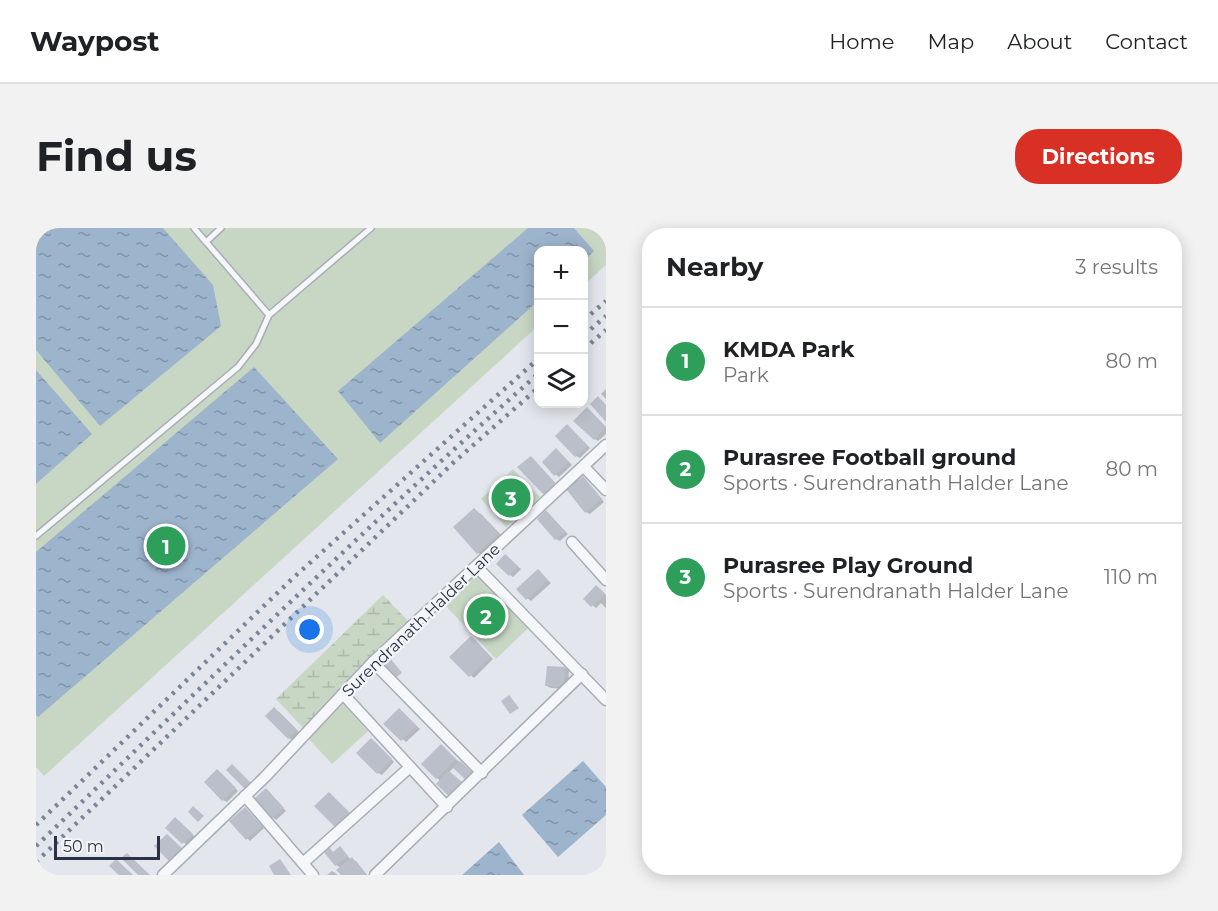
<!DOCTYPE html>
<html lang="en">
<head>
<meta charset="utf-8">
<style>
  body { margin:0; font-family:Montserrat,sans-serif; background:#f2f2f2; color:#202124 }
  .controls { position:absolute; right:18px; top:18px; display:grid; overflow:hidden; border-radius:12px; box-shadow:0 3px 15px #0003 }
  .controls button { width:54px; height:54px; display:grid; place-items:center; padding:0; border:0; border-bottom:2px solid #e0e0e0; background:#fff; color:#202124; font:30px sans-serif }
  .scale { position:absolute; left:18px; bottom:15px; width:106px; box-sizing:border-box; padding-left:6px; border:3px solid #2a3345; border-top:0; font-size:16px; line-height:21px; white-space:nowrap; color:#2a3345; -webkit-text-stroke:4px #f3f5f9; paint-order:stroke }
  .you { position:absolute; left:274px; top:402px; width:21px; height:21px; margin:-15px; border:4px solid #fff; border-radius:50%; background:#1a73e8; box-shadow:0 0 0 9px #1a73e833 }
  .badge { display:grid; place-items:center; width:39px; height:39px; border-radius:50%; background:#d93025; color:#fff; font-size:20px; font-weight:700 }
  .pin { position:absolute; translate:-50% -50%; border:3px solid #fff; box-shadow:0 2px 6px #0006 }
  .list { margin:0; padding:0; list-style:none }
  h2 { display:flex; justify-content:space-between; align-items:center; height:78px; margin:0; padding:0 24px; font-size:26px }
  h2 small { font-size:20px; font-weight:400; color:#757577 }
  .list li { display:grid; grid-template-columns:39px 1fr auto; gap:18px; align-items:center; box-sizing:border-box; height:108px; padding:0 24px; border-top:2px solid #e0e0e0 }
  .list b { display:block; font-size:22px; white-space:nowrap }
  .list p { margin:0; font-size:20px; white-space:nowrap; color:#757577 }
  .list em { font-size:20px; font-style:normal; color:#757577 }
  .icon { flex:none; width:33px; height:33px; fill:none; stroke:currentColor; stroke-width:2; stroke-linecap:round; stroke-linejoin:round }
  .map { position:relative; flex:none; width:570px; height:647px; overflow:hidden; border-radius:24px }
  header { display:flex; align-items:center; gap:36px; box-sizing:border-box; height:84px; padding:0 30px; background:#fff; border-bottom:2px solid #e0e0e0 }
  header strong { font-size:28px }
  nav { display:flex; gap:33px; margin-inline-start:auto; font-size:21px }
  .intro { display:flex; align-items:center; justify-content:space-between; box-sizing:border-box; height:144px; padding:0 36px }
  h1 { margin:0; font-size:42px }
  .button { padding:15px 27px; border-radius:24px; background:#d93025; color:#fff; font-size:21px; font-weight:700 }
  main { display:flex; gap:36px; padding:0 36px }
  aside { flex:1; background:#fff; border-radius:24px; box-shadow:0 3px 15px #0003 }
  .map>svg:first-child { display:block }
  .green { fill:#c8d6c4 }
  .wetland { fill:url(#wetland-marsh) }
  .water { fill:url(#water-ripples) }
  .shadow { fill:#0003 }
  .building { fill:#babfca }
  .lines { fill:none; stroke-linecap:round; stroke-linejoin:round }
  .lane-casing { stroke:#a8adb7; stroke-width:8 }
  .street-casing { stroke:#a8adb7; stroke-width:13 }
  .lane { stroke:#f6f7fa; stroke-width:5 }
  .street { stroke:#f6f7fa; stroke-width:10 }
  .rail { stroke:#7c8596; stroke-width:4.5; stroke-dasharray:3 6; stroke-linecap:butt }
  .labels { text-anchor:middle; dominant-baseline:central; stroke-width:4.5; stroke-linejoin:round; paint-order:stroke }
  .street-label { font-size:16px; fill:#2a3345; stroke:#f3f5f9 }
</style>
</head>
<body>
<header>
<strong>Waypost</strong>
<nav><a>Home</a><a>Map</a><a>About</a><a>Contact</a></nav>
</header>
<div class="intro"><h1>Find us</h1><a class="button">Directions</a></div>
<main>
<div class="map">
<svg width="570" height="647" viewBox="0 0 570 647">
  <defs>
    <pattern id="wetland-marsh" width="20" height="14" patternUnits="userSpaceOnUse" patternTransform="scale(1.5)"><rect width="20" height="14" fill="#c8d6c4"/><path d="M1 5h8M5 5V1M11 12h8M15 12V8" fill="none" stroke="#acb8aa"/></pattern>
    <pattern id="water-ripples" width="26" height="14" patternUnits="userSpaceOnUse" patternTransform="scale(1.5)"><rect width="26" height="14" fill="#9db4cd"/><path d="M2 4q2-2 4 0t4 0M15 11q2-2 4 0t4 0" fill="none" stroke="#8093a8"/></pattern>
  </defs>
  <rect width="100%" height="100%" fill="#e3e6ec"/>
  <g class="green">
    <path d="M0,0h570v37l-22,20v-35h-46v76l-494,450 -8,-9z"/>
    <path d="M477,241l27,28 -34,30 -25,-28z"/>
    <path d="M440,345l52,55 -32,31 -52,-55z"/>
    <path d="M305,474l27,29 -36,33 -24,-26z"/>
  </g>
  <path class="wetland" d="M347,367l28,29 -106,106 -29,-31z"/>
  <g class="water">
    <path d="M0,0h127l50,57 8,41 -121,100 -64,-76z"/>
    <path d="M492,0h46l20,23 -10,10v-11h-46v51l-158,142 -42,-52z"/>
    <path d="M218,139l84,92 -300,258 -2,-2v-163z"/>
    <path d="M0,142l56,64 -56,50z"/>
    <path d="M547,533l23,26v28l-48,42 -36,-42z"/>
    <path d="M463,614l25,33h-62z"/>
  </g>
  <g class="shadow">
    <path d="M570,161v10l-5,-5z"/>
    <path d="M551,180l19,19v7l-8,7 -3,-2z"/>
    <path d="M532,198l22,22 -10,10 -4,-2z"/>
    <path d="M521,222l15,15 -13,12 -4,-3z"/>
    <path d="M495,229l27,29 -11,9 -3,-2z"/>
    <path d="M547,250l21,24 -14,12 -4,-2z"/>
    <path d="M439,282l6,4 23,24 -20,18 -6,-3z"/>
    <path d="M511,284l21,22 -8,7 -4,-2z"/>
    <path d="M473,331l12,10 -8,8 -3,-2z"/>
    <path d="M502,343l13,12 -20,18 -4,-3z"/>
    <path d="M564,361l6,6v13l-5,-5 -5,5 -11,-9z"/>
    <path d="M439,412l18,19 -19,19 -23,-21z"/>
    <path d="M529,440l4,2 -1,19 -17,-1 -4,-2z"/>
    <path d="M364,482l20,19 -14,13 -20,-18z"/>
    <path d="M242,483l22,22 -8,7 -3,-2z"/>
    <path d="M339,514l19,20 -12,13 -4,-2z"/>
    <path d="M406,518l17,16 8,17 -13,-12 -13,14 -4,-3z"/>
    <path d="M185,545l17,18 -11,11 -4,-2z"/>
    <path d="M230,562l20,21 -10,9 -3,-3z"/>
    <path d="M209,581l19,19 -14,13 -3,-3z"/>
    <path d="M143,593l16,16 -8,8 -20,-17z"/>
    <path d="M304,620l11,12 5,1 11,14h-24l-4,-5 2,-2 -5,-3 -11,-14 4,-2 5,4z"/>
    <path d="M296,643l6,4h-11z"/>
  </g>
  <g class="building">
    <path d="M562,168l8,9v17l-16,-18z"/>
    <path d="M551,179l19,20 -12,13 -21,-19z"/>
    <path d="M531,196l21,22 -13,11 -20,-21z"/>
    <path d="M520,220l13,14 -15,14 -12,-14z"/>
    <path d="M495,228l25,28 -13,10 -26,-27z"/>
    <path d="M547,248l19,23 -17,14 -19,-24z"/>
    <path d="M438,280l25,26 -22,20 -24,-27z"/>
    <path d="M510,282l19,22 -10,8 -18,-21z"/>
    <path d="M469,326l13,12 -9,10 -13,-12z"/>
    <path d="M502,341l10,11 -22,20 -10,-11z"/>
    <path d="M560,357l9,9 -14,13 -8,-8z"/>
    <path d="M435,408l20,21 -22,20 -20,-20z"/>
    <path d="M354,430l12,15 -8,6 -12,-15z"/>
    <path d="M511,438l18,1 -1,20 -19,-1z"/>
    <path d="M473,467l10,13 -9,6 -9,-13z"/>
    <path d="M238,479l23,23 -9,9 -23,-23z"/>
    <path d="M363,480l18,18 -16,15 -18,-17z"/>
    <path d="M335,510l21,21 -15,15 -21,-21z"/>
    <path d="M405,516l15,15 -20,20 -15,-15z"/>
    <path d="M424,533l13,12 -7,7 -13,-12z"/>
    <path d="M196,536l19,19 -6,6 -19,-19z"/>
    <path d="M181,541l19,19 -14,13 -18,-19z"/>
    <path d="M412,542l15,13 -13,14 -14,-13z"/>
    <path d="M230,560l18,20 -12,11 -18,-20z"/>
    <path d="M293,564l23,23 -15,14 -23,-23z"/>
    <path d="M157,578l11,10 -6,6 -10,-10z"/>
    <path d="M209,579l17,19 -16,14 -17,-19z"/>
    <path d="M139,589l18,17 -11,10 -17,-16z"/>
    <path d="M131,606l17,16 -13,13 -17,-17z"/>
    <path d="M304,618l8,10 -13,10 -12,-15 6,-4 4,5z"/>
    <path d="M91,625l23,22h-12l-17,-17z"/>
    <path d="M316,629l14,18h-25l-5,-5z"/>
    <path d="M80,631l17,16h-14l-10,-9z"/>
    <path d="M244,631l11,16h-17l-5,-9z"/>
  </g>
  <g class="lines">
    <defs>
      <g id="lane">
        <path d="M158,0l75,87 102,-87"/>
        <path d="M170,14l15,-14"/>
        <path d="M0,308l202,-169 18,-23 13,-29"/>
      </g>
      <g id="street">
        <path d="M548,239l22,23"/>
        <path d="M536,314l34,38"/>
        <path d="M441,339l129,133"/>
        <path d="M337,434l109,111"/>
        <path d="M307,466l104,113"/>
        <path d="M209,568l68,79"/>
        <path d="M267,635l107,-96"/>
        <path d="M127,647l102,-98 108,-115 233,-217"/>
        <path d="M339,647l207,-201"/>
      </g>
    </defs>
    <use href="#lane" class="lane-casing"/>
    <use href="#street" class="street-casing"/>
    <use href="#lane" class="lane"/>
    <use href="#street" class="street"/>
    <g class="rail">
      <path d="M548,92l22,-19"/>
      <path d="M548,107l22,-19"/>
      <path d="M548,121l22,-19"/>
      <path d="M0,597l257,-247 245,-219"/>
      <path d="M0,618c166,-159 330,-320 502,-472"/>
      <path d="M0,634l417,-399 85,-75"/>
    </g>
  </g>
  <g class="labels">
    <g class="street-label">
      <text transform="translate(385 392) rotate(-44)">Surendranath Halder Lane</text>
    </g>
  </g>
</svg>
<div class="controls">
<button>+</button>
<button>−</button>
<button><svg class="icon" aria-label="layers" viewBox="0 0 24 24"><path d="M12 4l9 5-9 5-9-5zM3 14l9 5 9-5"/></svg></button>
</div>
<div class="scale">50 m</div>
<div class="you"></div>
<div class="pin badge" style="left:130px;top:318px;background:#2e9e5b">1</div>
<div class="pin badge" style="left:450px;top:388px;background:#2e9e5b">2</div>
<div class="pin badge" style="left:475px;top:270px;background:#2e9e5b">3</div>
</div>
<aside>
<h2>Nearby<small>3 results</small></h2>
<ul class="list">
<li><span class="badge" style="background:#2e9e5b">1</span><div><b>KMDA Park</b><p>Park</p></div><em>80 m</em></li>
<li><span class="badge" style="background:#2e9e5b">2</span><div><b>Purasree Football ground</b><p>Sports · Surendranath Halder Lane</p></div><em>80 m</em></li>
<li><span class="badge" style="background:#2e9e5b">3</span><div><b>Purasree Play Ground</b><p>Sports · Surendranath Halder Lane</p></div><em>110 m</em></li>
</ul>
</aside>
</main>
</body>
</html>
